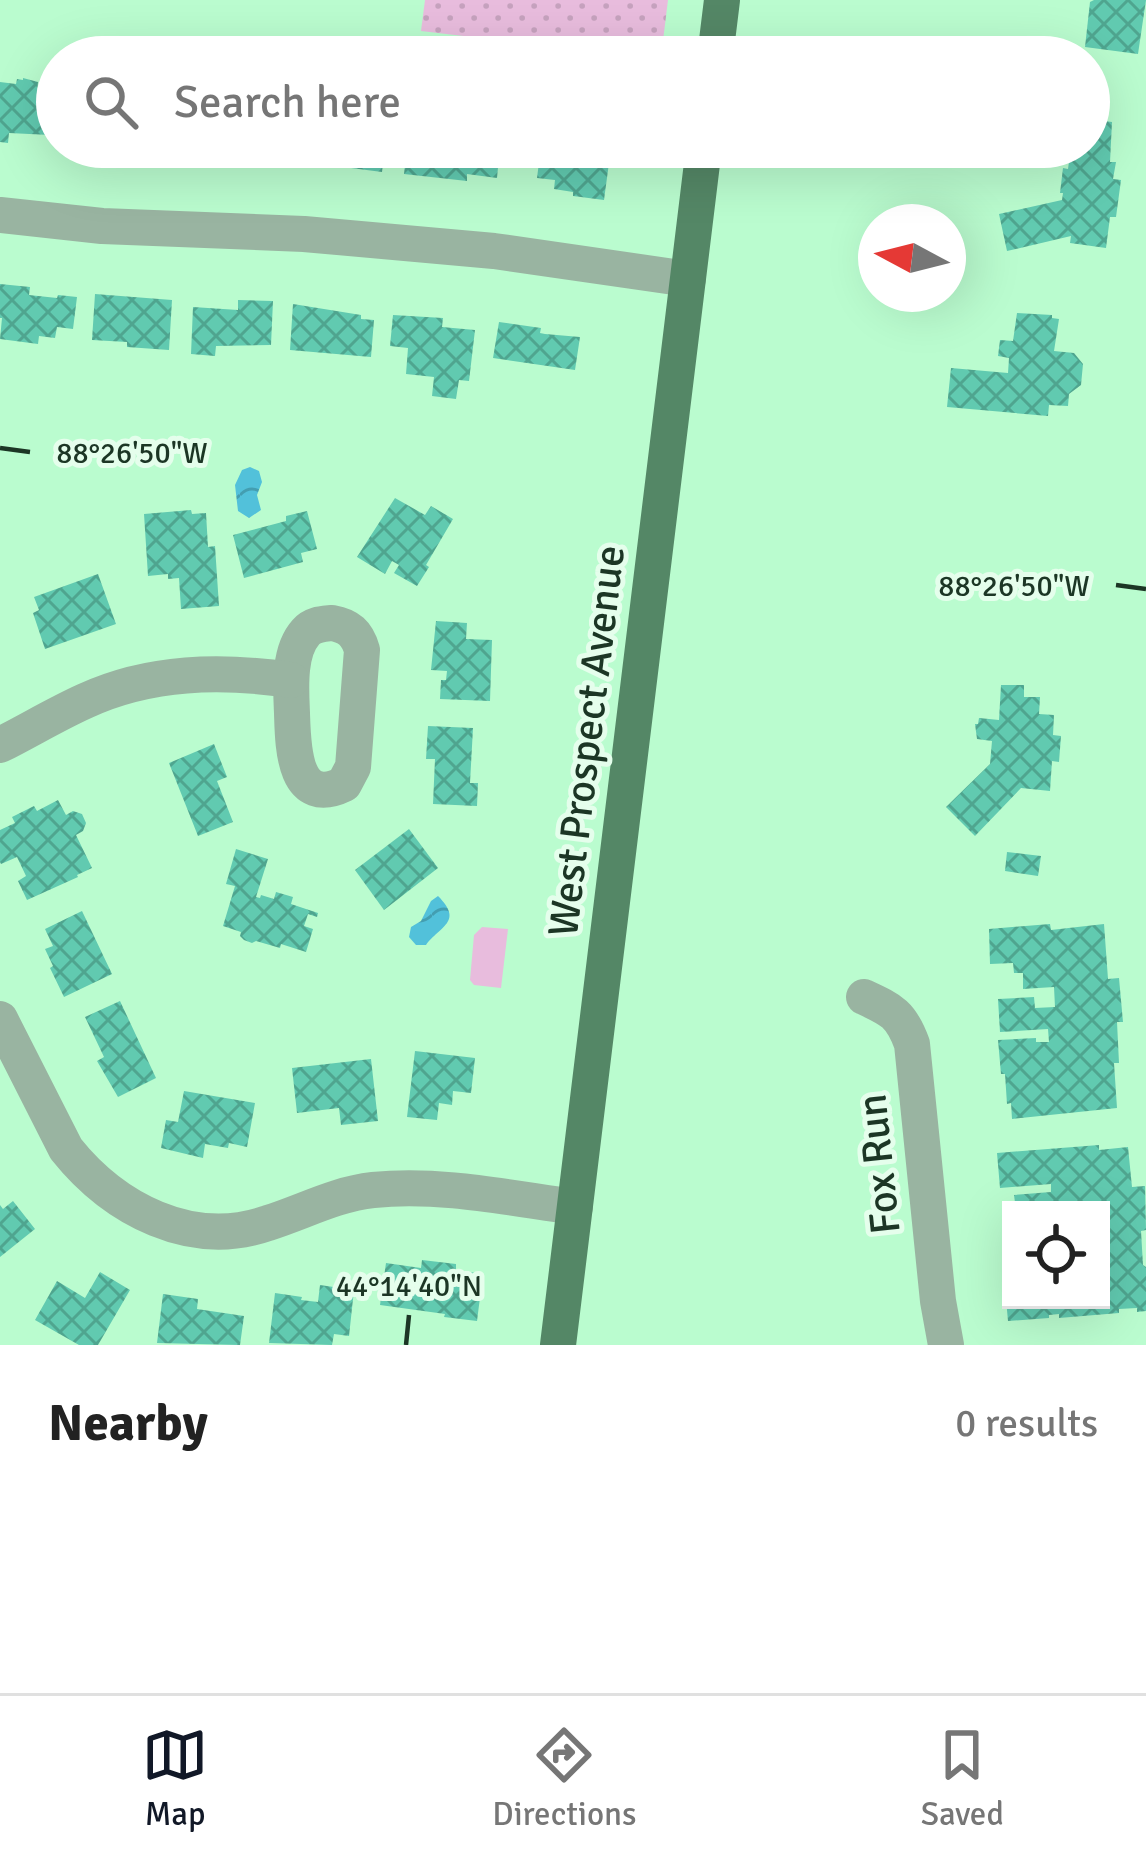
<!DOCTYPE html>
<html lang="en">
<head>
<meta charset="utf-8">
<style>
  body { margin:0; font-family:Signika,sans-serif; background:#f6f6f6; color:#222 }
  .controls { position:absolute; right:36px; bottom:36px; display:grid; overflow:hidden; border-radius:0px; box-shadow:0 12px 48px #0002 }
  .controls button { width:108px; height:108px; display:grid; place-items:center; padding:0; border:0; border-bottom:3px solid #e0e0e0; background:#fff; color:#222; font:60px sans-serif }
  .compass { position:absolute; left:858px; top:204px; width:108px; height:108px; border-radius:50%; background:#fff; box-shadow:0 12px 48px #0002; rotate:277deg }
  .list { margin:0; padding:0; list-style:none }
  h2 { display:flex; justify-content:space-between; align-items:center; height:156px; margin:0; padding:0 48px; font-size:51px }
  h2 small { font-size:39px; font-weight:400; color:#767676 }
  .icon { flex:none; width:66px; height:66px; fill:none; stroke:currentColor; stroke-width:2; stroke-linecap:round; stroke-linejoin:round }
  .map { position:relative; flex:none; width:1146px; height:1345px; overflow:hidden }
  .search { position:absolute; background:#fff; box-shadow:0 12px 48px #0002; left:36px; right:36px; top:36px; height:132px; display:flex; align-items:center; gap:30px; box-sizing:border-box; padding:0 42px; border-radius:66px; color:#767676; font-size:45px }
  .sheet { height:348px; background:#fff }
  nav { display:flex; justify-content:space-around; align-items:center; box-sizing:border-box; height:168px; border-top:3px solid #e0e0e0; background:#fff; font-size:33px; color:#767676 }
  nav a { display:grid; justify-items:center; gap:6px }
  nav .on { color:#111827 }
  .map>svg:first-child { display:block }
  .grass { fill:url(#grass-dots) }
  .pitch { fill:#e8bcdd }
  .water { fill:url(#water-waves) }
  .building { fill:url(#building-cross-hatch) }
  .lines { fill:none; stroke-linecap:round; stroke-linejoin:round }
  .minor { stroke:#99b4a1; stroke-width:36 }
  .major { stroke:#548766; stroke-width:36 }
  .ticks { fill:none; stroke:#1c3625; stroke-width:4.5 }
  .labels { text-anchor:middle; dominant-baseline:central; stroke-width:10; stroke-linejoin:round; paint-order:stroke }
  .street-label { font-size:42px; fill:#1c3625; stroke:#e5feec }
  .ticks-label { font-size:30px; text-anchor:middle; fill:#1c3625; stroke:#e5feec; stroke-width:10; stroke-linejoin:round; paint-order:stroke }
</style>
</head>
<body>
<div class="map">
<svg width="1146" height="1345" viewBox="0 0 1146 1345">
  <defs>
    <pattern id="grass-dots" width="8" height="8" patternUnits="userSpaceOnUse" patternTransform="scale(3)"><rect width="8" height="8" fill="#e8bcdd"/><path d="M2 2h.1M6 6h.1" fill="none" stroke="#c6a2be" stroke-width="1.8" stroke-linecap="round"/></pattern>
    <pattern id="water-waves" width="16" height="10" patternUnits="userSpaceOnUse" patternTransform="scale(3)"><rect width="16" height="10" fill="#52c1da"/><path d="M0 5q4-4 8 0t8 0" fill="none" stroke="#439eb1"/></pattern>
    <pattern id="building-cross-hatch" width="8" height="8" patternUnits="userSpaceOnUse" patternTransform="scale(3)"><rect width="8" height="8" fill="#61cab0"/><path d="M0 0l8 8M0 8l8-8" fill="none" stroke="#4fa58f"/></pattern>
  </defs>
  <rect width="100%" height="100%" fill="#bafccf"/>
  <path class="grass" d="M425,0h243l-7,57h-20l-220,-26z"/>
  <path class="pitch" d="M482,927l26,2 -7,59 -27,-3 -4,-5 4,-45z"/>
  <g class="water">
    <path d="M250,467l9,4 3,11 -5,13 4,15 -12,8 -11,-7 -3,-26 7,-15z"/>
    <path d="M438,896c26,26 2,30 -12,49h-10l-7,-8 2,-10 10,-6 10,-20z"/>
  </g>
  <g class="building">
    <path d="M1094,0h52l-8,54 -53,-7 5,-45z"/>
    <path d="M23,78l15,4 -1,11 19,3 -6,39 -41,-2 -1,10 -8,-1v-60l16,2 1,-5 6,1z"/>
    <path d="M1089,119l23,3 -2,40h6l-3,17 8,1 -5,37h-6l-4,31 -36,-5 1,-7 -64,15 -8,-37 63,-14 1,-7h-3l3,-25 5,1 3,-22h18z"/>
    <path d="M78,147h52v7l-52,-4z"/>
    <path d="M300,147h85l-3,25 -54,-7 1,-5 -30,-4z"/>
    <path d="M407,147h93l-3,31 -30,-4v7l-63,-7z"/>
    <path d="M541,147l70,1 -7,52 -31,-4v-4l-19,-3 1,-9 -18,-2z"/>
    <path d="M0,284l30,3 -1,8 28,3 1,-3 19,2 -4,32 -16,-2 -2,11 -16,-2 -1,8 -38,-5 2,-21h-2z"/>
    <path d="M95,294l77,6 -3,50 -42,-3v-5l-35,-2z"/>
    <path d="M238,300l35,1 -2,44 -55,1 -1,10 -24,-2 2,-47 45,3z"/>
    <path d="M293,304l68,11v4l13,1 -3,37 -81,-7z"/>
    <path d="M1017,313l35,2v3l7,1 -5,32 20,2 9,11 -2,21 -12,9 -1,12 -19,-1 -1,11 -101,-9 4,-39 57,5 1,-15 -11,-2 2,-16 13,1z"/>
    <path d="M393,315l50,3 -1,9 33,3 -6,51 -10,-1 -3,19 -24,-3 2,-19 -28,-3 2,-26 -18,-2z"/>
    <path d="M499,322l42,6 -1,5 5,1 35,3 -5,33 -82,-12z"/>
    <path d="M395,498l30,17 6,-9 22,13 -27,46 3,2 -12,19 -23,-13 5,-8 -7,-4 -7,13 -28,-17z"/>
    <path d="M191,510l1,4 14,-1 2,34 7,-1 4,60 -38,3 -2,-31 -11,1v-5l-20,2 -4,-62z"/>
    <path d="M307,511l10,38 -16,4 2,9 -59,16 -11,-43 53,-14v-5z"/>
    <path d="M98,574l18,50 -71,25 -12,-36 6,-3 -5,-13z"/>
    <path d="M436,621l31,2 -1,16 26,1 -2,61 -50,-2 1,-19h5l1,-9 -16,-1z"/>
    <path d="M1001,685h23v12h16l-1,17 15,1 -1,20 8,1 -2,26 -7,-1 -2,30 -29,-3 -46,48 -29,-29 44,-43 2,-23 -15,-2 -2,-15h3l1,-6 20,2z"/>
    <path d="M428,726l45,2 -3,55h8l-1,23 -44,-2 2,-45h-9z"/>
    <path d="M214,744l13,33 -10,4 16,41 -35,14 -29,-73z"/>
    <path d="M58,800l8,15 7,-4 9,3 4,9 -3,8 -7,4 16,33 -15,7 1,2 -51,23 -9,-19 8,-5 -9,-19 -16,7 -1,-2v-32l15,-7 -3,-6 22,-11 3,5z"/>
    <path d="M409,829l29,39 -54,42 -29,-40z"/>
    <path d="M236,849l32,10 -12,38 4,1 1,-3 13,4 2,-7 17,5 -2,7 27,9 -1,4 -9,-3 -4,12 9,3 -7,23 -25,-8 -1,4 -24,-7 -4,2 -8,-3 -4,-4 1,-4 -18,-6 12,-40 -9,-2z"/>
    <path d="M1007,852l34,4 -3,20 -33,-5z"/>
    <path d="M82,911l30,63 -48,23 -14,-29 3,-2 -8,-17 8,-3 -8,-17z"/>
    <path d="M1050,924l1,6 53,-6 4,55 11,-1 4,44h-6l2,41h-5l3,45 -105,11 -1,-16 -4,1 -2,-30h-4l-3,-34 38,-2v4h13l-1,-13 -48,3 -2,-33 36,-2 1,11 20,-1 -1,-20 -31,2v-16h-9l-1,-10 -23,1 -1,-35z"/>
    <path d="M120,1001l36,77 -38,19 -21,-36 7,-4 -19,-40z"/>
    <path d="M415,1051l60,7 -4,35 -18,-2 -1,14 -13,-2 -2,17 -30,-3z"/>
    <path d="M371,1059l7,62 -37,4 -2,-17 -42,5 -5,-45z"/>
    <path d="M184,1091l71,12 -8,44 -18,-4 -1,5 -23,-4 -2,14 -42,-10 5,-28 12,2z"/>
    <path d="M1099,1145v5l29,-3 4,40 13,-1 1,44 -5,1 2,34 3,2v44l-9,1v-4l-18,1v4l-60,5v-4l-10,1v3l-41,3 -3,-33h6v12h90v-90h-85l-2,-15 37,-3v-8l-51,4 -3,-35z"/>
    <path d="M13,1201l22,28 -35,28v-52l3,4z"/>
    <path d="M422,1260l34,4v6l27,4 -6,47 -33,-4 1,-3 -65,-9 6,-42 35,5z"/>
    <path d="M100,1272l30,18 -32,55h-19l-44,-25 22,-39 28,17z"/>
    <path d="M320,1285l34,5 -5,46 -15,-2 -2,11 -63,-2 6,-50 27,4 -1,3 17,2z"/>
    <path d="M163,1294l35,5 -1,10 47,7 -4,29 -83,-2z"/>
  </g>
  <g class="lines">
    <g class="minor">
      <path d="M0,215l102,11 202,8 190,17 194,28"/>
      <path d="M332,623c17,3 25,10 30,27l-9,117 -9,17c-51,25 -51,-39 -52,-71 -1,-24 -4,-61 14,-81 7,-8 16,-8 26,-9z"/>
      <path d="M0,745c28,-14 56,-31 85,-44 65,-30 136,-31 206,-21"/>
      <path d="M864,997c28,13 37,17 48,47l26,257 8,44"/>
      <path d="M0,1019l66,130c48,60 125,101 202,74 35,-11 68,-29 105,-33 67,-7 136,8 202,17"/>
    </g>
    <g class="major">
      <path d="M715,57l7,-57"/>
      <path d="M558,1345l146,-1198"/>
    </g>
  </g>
  <path class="ticks" d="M0,448l30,4M1116,585l30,4M406,1345l3,-30"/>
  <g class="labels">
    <g class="street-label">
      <text transform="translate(587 741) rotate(-83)">West Prospect Avenue</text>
      <text transform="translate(879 1164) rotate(-96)">Fox Run</text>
    </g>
  </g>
  <g class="ticks-label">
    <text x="132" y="463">88°26'50"W</text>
    <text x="1014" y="596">88°26'50"W</text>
    <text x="409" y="1296">44°14'40"N</text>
  </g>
</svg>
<div class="controls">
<button><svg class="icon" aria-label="locate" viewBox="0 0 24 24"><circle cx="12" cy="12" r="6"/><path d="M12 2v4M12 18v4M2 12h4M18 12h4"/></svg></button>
</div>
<svg class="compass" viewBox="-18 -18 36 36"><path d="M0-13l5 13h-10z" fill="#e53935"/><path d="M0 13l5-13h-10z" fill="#767676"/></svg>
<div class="search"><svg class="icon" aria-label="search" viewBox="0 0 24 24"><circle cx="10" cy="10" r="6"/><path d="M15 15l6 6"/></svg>Search here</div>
</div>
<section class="sheet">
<h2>Nearby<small>0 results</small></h2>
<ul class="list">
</ul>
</section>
<nav>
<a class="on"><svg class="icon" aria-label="map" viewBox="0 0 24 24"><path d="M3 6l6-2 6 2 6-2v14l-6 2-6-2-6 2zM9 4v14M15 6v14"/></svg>Map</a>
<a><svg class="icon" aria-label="directions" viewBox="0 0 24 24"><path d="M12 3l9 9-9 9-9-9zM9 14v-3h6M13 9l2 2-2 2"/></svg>Directions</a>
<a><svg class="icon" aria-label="saved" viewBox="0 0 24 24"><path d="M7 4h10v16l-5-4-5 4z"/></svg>Saved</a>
</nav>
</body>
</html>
